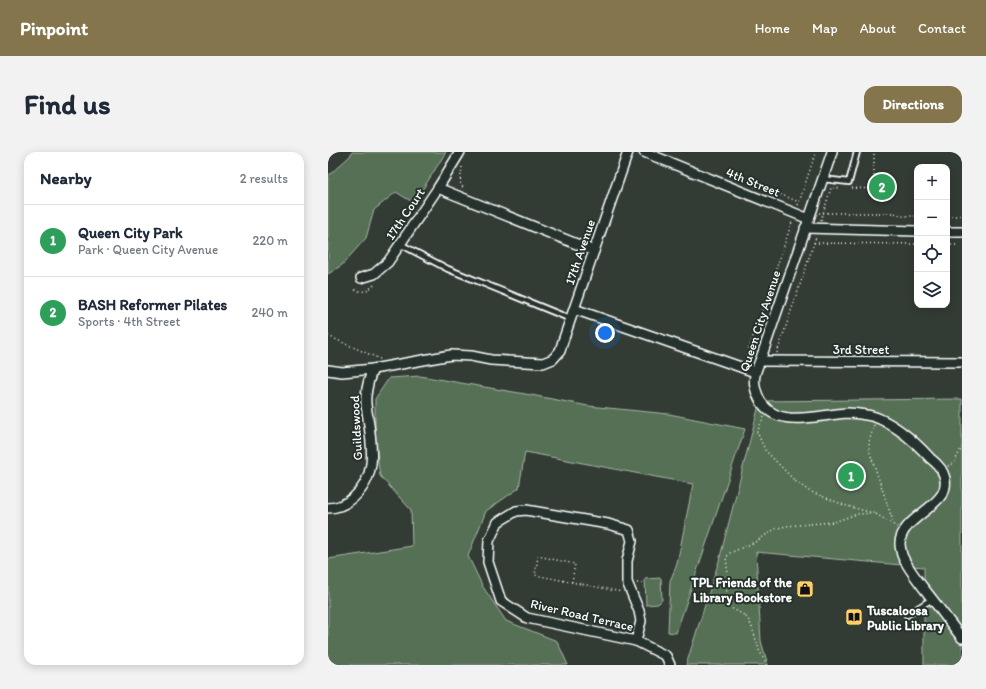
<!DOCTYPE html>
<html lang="en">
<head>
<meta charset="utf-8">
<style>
  body { margin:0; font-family:Itim,sans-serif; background:#f2f2f3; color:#1f2937 }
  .controls { position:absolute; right:12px; top:12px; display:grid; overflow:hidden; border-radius:8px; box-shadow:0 2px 10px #0003 }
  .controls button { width:36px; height:36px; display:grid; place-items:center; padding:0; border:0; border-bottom:1px solid #e0e1e3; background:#fff; color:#1f2937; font:20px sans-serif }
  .you { position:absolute; left:277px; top:181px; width:14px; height:14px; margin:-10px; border:3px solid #fff; border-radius:50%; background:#1a73e8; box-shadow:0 0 0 6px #1a73e833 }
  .badge { display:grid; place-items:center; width:26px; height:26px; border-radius:50%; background:#84754c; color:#fff; font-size:13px; font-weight:700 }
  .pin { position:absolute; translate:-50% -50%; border:2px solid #fff; box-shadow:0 1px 4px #0006 }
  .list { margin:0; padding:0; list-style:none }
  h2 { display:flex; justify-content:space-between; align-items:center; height:52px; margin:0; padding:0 16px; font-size:17px }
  h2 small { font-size:13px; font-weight:400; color:#747a83 }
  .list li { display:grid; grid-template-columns:26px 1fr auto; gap:12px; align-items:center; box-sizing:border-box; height:72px; padding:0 16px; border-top:1px solid #e0e1e3 }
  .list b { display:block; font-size:15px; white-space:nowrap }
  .list p { margin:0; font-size:13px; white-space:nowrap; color:#747a83 }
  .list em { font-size:13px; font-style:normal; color:#747a83 }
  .icon { flex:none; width:22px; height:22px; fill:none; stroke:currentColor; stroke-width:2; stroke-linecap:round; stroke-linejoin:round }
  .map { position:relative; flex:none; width:634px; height:513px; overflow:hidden; border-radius:12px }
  header { display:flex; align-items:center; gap:24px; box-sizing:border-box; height:56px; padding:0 20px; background:#84754c; color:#fff }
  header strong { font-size:19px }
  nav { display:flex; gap:22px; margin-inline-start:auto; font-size:14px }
  .intro { display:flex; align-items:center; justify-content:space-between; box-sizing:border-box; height:96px; padding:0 24px }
  h1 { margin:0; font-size:28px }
  .button { padding:10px 18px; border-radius:12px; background:#84754c; color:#fff; font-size:14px; font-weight:700 }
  main { display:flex; gap:24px; padding:0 24px }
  aside { flex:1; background:#fff; border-radius:12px; box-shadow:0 2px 10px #0003 }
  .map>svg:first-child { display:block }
  .green { fill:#556f55; stroke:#aab7aa }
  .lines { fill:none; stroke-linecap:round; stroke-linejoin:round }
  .lane-casing { stroke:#fff; stroke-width:8 }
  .street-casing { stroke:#fff; stroke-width:12 }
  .path { stroke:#fff; stroke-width:1.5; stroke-dasharray:1 3; stroke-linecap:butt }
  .lane { stroke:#26332d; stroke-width:4.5 }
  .street { stroke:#26332d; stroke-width:9 }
  .labels { text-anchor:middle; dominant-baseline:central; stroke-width:4; stroke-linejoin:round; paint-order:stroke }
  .street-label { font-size:13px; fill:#fff; stroke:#26332d }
  .poi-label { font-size:13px; font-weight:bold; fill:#fff; stroke:#26332d; text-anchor:end }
</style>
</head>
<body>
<header>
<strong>Pinpoint</strong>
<nav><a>Home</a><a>Map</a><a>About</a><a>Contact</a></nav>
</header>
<div class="intro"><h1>Find us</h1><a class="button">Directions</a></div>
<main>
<aside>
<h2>Nearby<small>2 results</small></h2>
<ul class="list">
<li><span class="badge" style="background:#2e9e5b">1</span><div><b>Queen City Park</b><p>Park · Queen City Avenue</p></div><em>220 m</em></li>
<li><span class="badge" style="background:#2e9e5b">2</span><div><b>BASH Reformer Pilates</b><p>Sports · 4th Street</p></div><em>240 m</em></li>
</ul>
</aside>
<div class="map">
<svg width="634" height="513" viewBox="0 0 634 513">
  <rect width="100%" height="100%" fill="#333c34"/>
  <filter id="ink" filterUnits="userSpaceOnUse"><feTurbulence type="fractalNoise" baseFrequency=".025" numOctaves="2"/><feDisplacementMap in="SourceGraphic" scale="8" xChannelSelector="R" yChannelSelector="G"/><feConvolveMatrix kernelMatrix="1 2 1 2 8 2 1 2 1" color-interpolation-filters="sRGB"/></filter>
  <g filter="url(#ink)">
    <g class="green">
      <path d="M24,0h94l-32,51 -18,-11 -22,18 -8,28 -24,27 -14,9v-98l22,-20z"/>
      <path d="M92,224l111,19 57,11 81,8 76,15 -69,204 -8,-1 2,-51 7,-17 16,-80 -168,-32 -6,36 -33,23 -18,45 15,31 23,34 51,20 11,24h-240v-106l84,-13 -1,-36 -31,-34 -5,-37v-40l14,-21z"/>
      <path d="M634,247v266h-38v-98l-168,-15 5,89 7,24h-82l33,-104 41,-160z"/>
      <path d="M333,426l1,22 -4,4 -12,1 -1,-26z"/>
    </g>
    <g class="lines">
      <defs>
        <g id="lane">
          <path d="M495,27l26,3 8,-30"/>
          <path d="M72,92l48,25 123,50"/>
          <path d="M579,463l25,-16"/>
        </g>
        <g id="street">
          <path d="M316,0l165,67"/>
          <path d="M504,0l-72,209c-6,13 -8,22 -2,35 15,36 61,18 90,17 6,0 12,1 18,2 12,1 23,8 33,15 11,8 22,18 31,28 4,3 8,7 11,11 21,35 -40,44 -41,74 0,3 1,8 2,12 6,14 17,27 27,40 11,14 22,29 33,43"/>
          <path d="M110,36l156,63"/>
          <path d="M477,76l112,3"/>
          <path d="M619,80h15"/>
          <path d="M33,126l13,-4 14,-12 50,-74 22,-36"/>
          <path d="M246,157l181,63"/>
          <path d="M432,209l202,1"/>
          <path d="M45,217l78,-14 20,1 20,4 52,3 10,-4 7,-8 3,-10 65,-189"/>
          <path d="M0,218l14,2 31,-3c-4,9 -6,17 -7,27 -1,7 1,15 2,22 4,29 10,58 -15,80 -7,6 -16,10 -25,10"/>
          <path d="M198,358l82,14 21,6 3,11 -5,20v21l12,29 2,10 -5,20 -109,-23 -26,-17 -13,-39 1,-21 9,-19 18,-11z"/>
          <path d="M308,489l30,15 4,9"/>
        </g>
      </defs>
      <use href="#lane" class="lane-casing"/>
      <use href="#street" class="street-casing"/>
      <g class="path">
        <path d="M134,15l-2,15 3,6"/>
        <path d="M427,35l3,-2 41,17"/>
        <path d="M524,36l22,1v-37"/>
        <path d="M470,53l18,-53"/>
        <path d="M491,61h75l9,3h14"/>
        <path d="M619,64h15"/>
        <path d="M493,68l10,-32h9"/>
        <path d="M486,91l103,1"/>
        <path d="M619,93h15"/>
        <path d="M27,138c9,4 15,-1 21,-7"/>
        <path d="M0,184l52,23"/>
        <path d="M449,201l39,-116"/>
        <path d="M417,208l47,-138"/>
        <path d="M436,265l-7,15 8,18 30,31 14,10 35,14 29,8"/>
        <path d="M546,273l-5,17v8l25,74"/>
        <path d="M620,314l6,-3 8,-16"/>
        <path d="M548,362l21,13"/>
        <path d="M244,430l3,-18 -37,-8 -3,19 87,17"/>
        <path d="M309,431h8"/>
        <path d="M439,513l-8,-15 -7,-23 -4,-8 -4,-4 -13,-7 -3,-6 -2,-8 3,-12 -3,-24 4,-5 25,-11 20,-13 11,-3 48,-4 23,-8 19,-1"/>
      </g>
      <use href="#lane" class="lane"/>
      <use href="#street" class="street"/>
    </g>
  </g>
  <defs>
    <symbol id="shop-square" viewBox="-11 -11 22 22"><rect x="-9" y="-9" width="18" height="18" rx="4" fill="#ffd166" stroke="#26332d"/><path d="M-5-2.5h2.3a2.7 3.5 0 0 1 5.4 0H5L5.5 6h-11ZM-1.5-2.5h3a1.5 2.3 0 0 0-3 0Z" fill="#111"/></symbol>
    <symbol id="library-square" viewBox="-11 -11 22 22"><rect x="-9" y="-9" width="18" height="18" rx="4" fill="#ffd166" stroke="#26332d"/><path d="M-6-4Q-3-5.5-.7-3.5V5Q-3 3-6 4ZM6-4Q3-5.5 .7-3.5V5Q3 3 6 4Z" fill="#111"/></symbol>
  </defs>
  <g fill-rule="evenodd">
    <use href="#shop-square" x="467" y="427" width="20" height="20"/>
    <use href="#library-square" x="516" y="455" width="20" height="20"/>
  </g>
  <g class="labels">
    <g class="street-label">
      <text transform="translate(425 30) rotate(22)">4th Street</text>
      <text transform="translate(77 62) rotate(-56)">17th Court</text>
      <text transform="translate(252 100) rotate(-71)">17th Avenue</text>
      <text transform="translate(432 169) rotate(-72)">Queen City Avenue</text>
      <text x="533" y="197">3rd Street</text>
      <text transform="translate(28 276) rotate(-93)">Guildswood</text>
      <text transform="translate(254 463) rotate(13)">River Road Terrace</text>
    </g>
    <g class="poi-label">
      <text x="464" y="430">TPL Friends of the<tspan x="464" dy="15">Library Bookstore</tspan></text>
      <text x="539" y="458" text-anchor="start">Tuscaloosa<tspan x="539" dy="15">Public Library</tspan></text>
    </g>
  </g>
</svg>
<div class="controls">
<button>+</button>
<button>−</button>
<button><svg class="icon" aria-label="locate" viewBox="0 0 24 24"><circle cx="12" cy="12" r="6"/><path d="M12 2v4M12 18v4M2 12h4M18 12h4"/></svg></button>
<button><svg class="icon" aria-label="layers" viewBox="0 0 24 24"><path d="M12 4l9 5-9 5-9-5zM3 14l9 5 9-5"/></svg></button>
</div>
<div class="you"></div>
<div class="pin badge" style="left:523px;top:324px;background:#2e9e5b">1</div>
<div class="pin badge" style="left:554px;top:35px;background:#2e9e5b">2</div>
</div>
</main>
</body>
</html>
